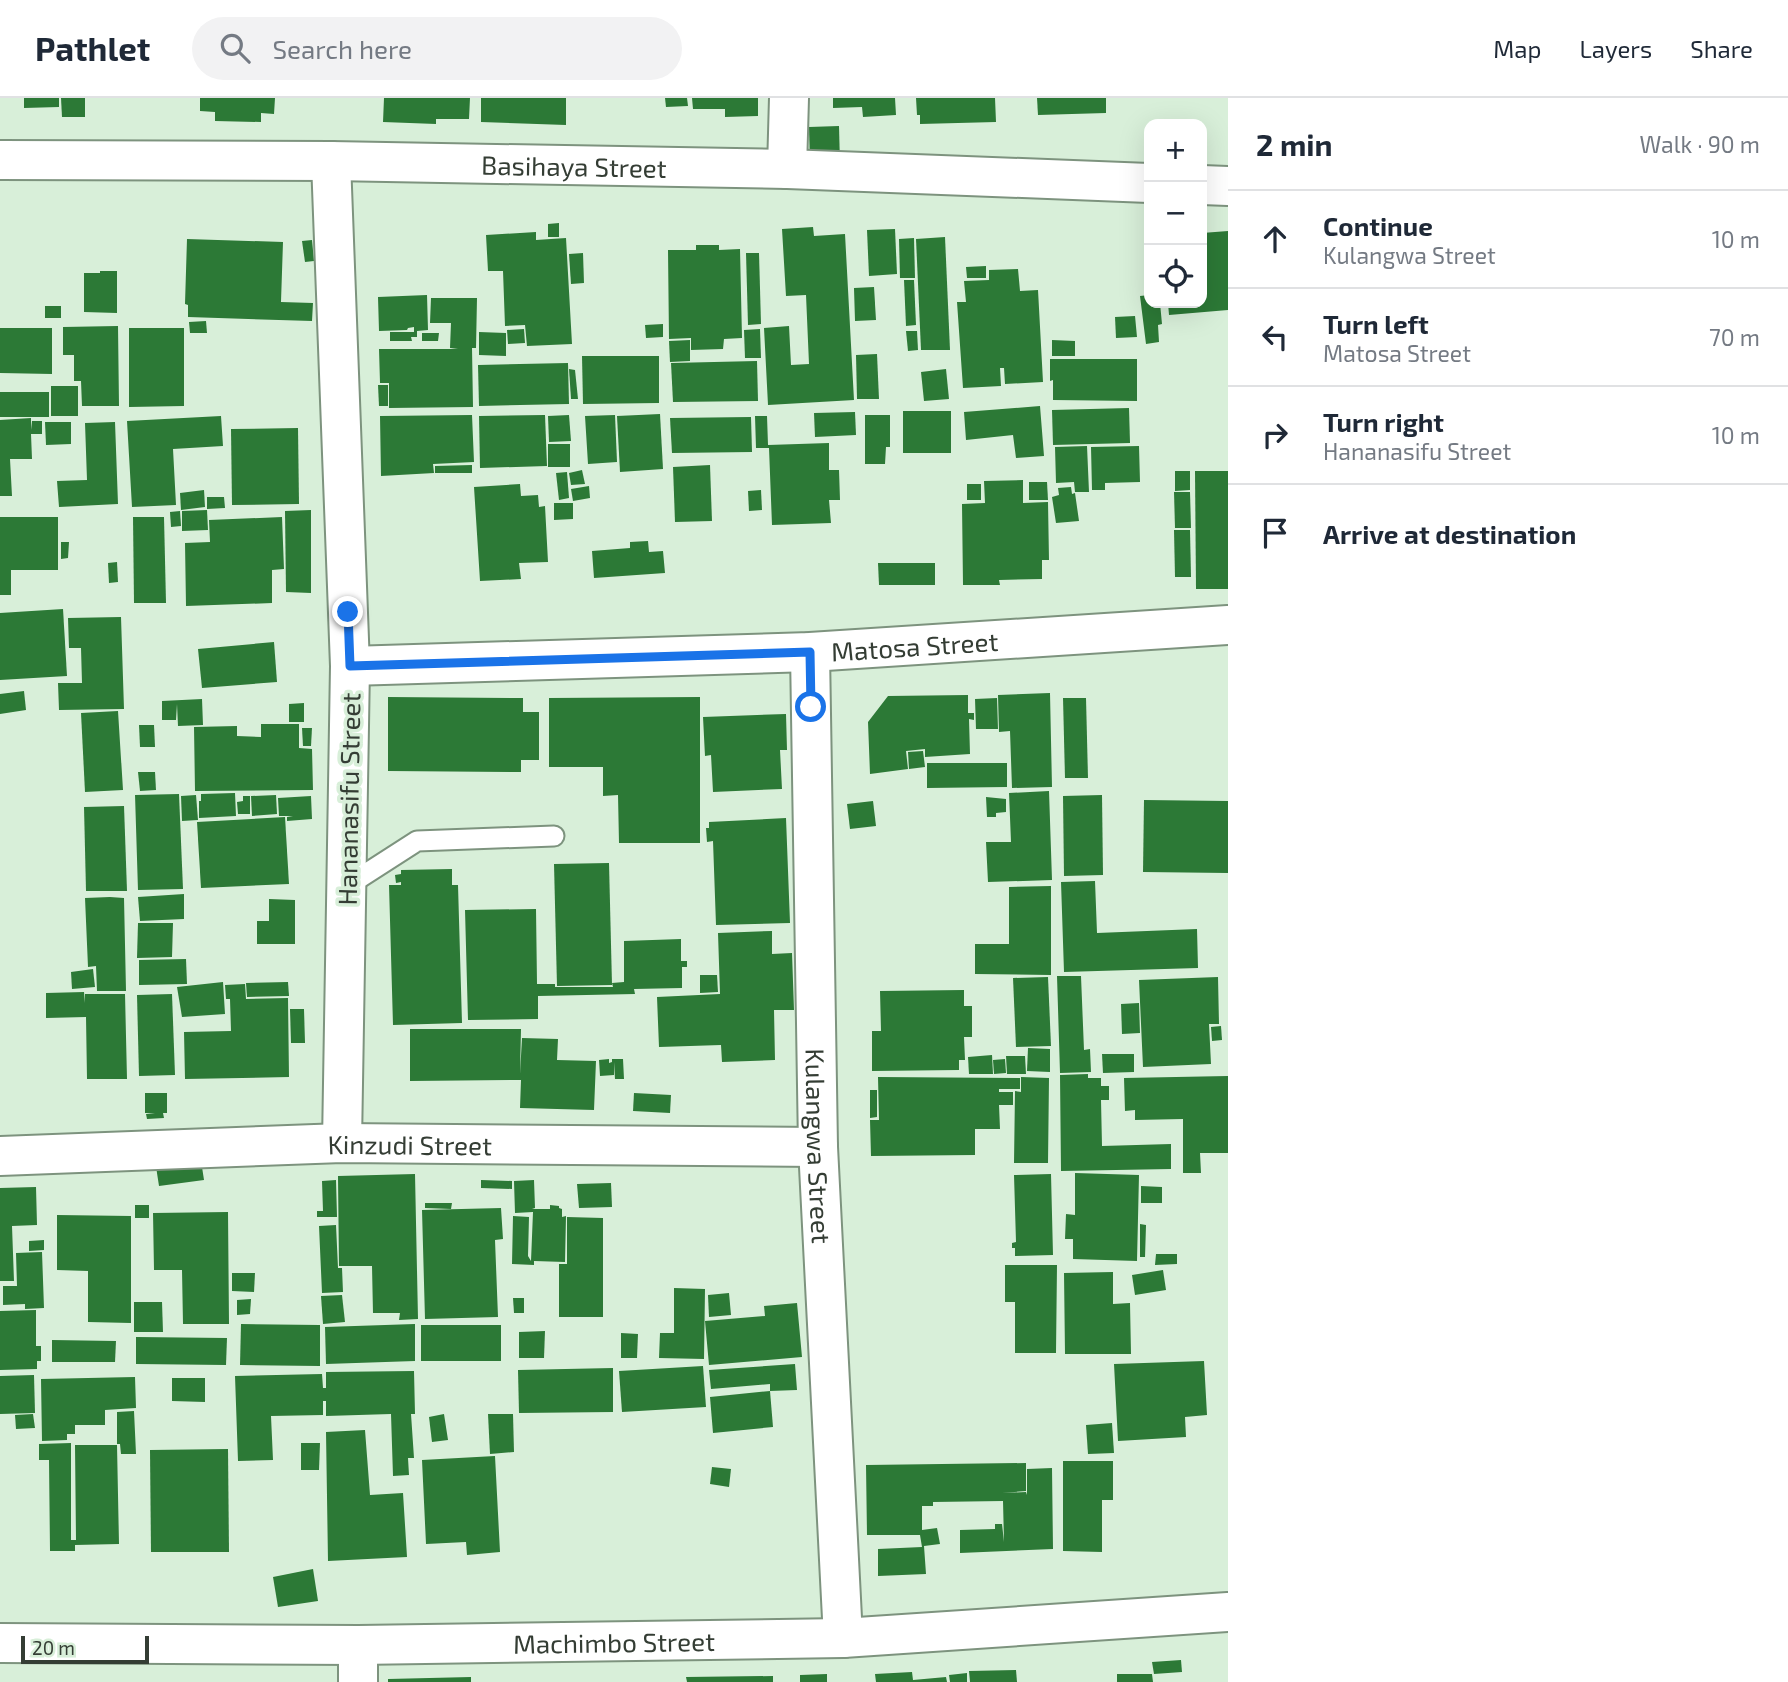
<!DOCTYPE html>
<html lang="en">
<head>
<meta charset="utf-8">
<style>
  body { margin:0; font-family:"Exo 2",sans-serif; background:#f2f2f3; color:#1f2937 }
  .controls { position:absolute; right:21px; top:21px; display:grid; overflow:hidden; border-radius:14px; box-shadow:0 7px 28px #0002 }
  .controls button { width:63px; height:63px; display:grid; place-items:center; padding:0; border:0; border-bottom:2px solid #e0e1e3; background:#fff; color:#1f2937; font:35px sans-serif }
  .scale { position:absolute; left:21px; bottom:18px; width:128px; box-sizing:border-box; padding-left:7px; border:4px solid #343d34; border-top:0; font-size:19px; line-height:24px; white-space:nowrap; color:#343d34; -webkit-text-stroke:5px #d8efd9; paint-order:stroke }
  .stop { position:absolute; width:21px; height:21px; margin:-16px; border:5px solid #1a73e8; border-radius:50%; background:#fff }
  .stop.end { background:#1a73e8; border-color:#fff; box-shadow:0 2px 7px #0008 }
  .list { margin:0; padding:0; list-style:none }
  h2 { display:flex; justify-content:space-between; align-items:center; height:91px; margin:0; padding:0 28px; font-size:30px }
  h2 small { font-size:23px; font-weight:400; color:#747a83 }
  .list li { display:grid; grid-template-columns:46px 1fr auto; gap:21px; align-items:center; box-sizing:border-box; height:98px; padding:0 28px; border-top:2px solid #e0e1e3 }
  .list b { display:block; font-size:26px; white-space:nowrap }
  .list p { margin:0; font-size:23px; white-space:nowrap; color:#747a83 }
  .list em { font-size:23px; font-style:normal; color:#747a83 }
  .icon { flex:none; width:38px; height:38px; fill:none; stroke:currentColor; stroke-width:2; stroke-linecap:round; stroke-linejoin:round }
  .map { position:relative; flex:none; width:1228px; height:1584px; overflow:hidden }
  header { display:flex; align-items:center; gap:42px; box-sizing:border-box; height:98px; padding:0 35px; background:#fff; border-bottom:2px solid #e0e1e3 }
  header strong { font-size:33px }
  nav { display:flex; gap:38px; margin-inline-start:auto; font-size:24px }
  .search { width:490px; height:63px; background:#f2f2f3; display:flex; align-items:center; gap:18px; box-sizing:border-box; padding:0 24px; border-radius:38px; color:#747a83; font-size:26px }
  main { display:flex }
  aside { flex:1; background:#fff }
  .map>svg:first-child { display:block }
  .building { fill:#2c7936 }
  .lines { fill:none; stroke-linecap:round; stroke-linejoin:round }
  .lane-casing { stroke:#7d937e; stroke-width:23 }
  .street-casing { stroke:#7d937e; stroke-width:42 }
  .lane { stroke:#fff; stroke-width:19 }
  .street { stroke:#fff; stroke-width:38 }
  .route { stroke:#1a73e8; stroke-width:9 }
  .labels { text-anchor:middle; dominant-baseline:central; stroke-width:7; stroke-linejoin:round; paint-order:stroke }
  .street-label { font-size:26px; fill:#343d34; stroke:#d8efd9 }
</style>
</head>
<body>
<header>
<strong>Pathlet</strong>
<div class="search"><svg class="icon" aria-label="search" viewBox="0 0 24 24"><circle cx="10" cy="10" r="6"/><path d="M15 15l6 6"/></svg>Search here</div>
<nav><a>Map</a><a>Layers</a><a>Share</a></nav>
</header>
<main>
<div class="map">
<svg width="1228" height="1584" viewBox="0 0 1228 1584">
  <rect width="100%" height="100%" fill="#d8efd9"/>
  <g class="building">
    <path d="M24,0h35v9l-35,1z"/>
    <path d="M61,0h24v19h-23z"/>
    <path d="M200,0h75l-1,16 -13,-1v9l-46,-1v-9l-15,-1z"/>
    <path d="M384,0h86l-1,21h-33v5l-53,-2z"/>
    <path d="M481,0h85v27l-85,-3z"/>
    <path d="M665,0h22l1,8 -22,1z"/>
    <path d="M692,0h66v18l-33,1v-8h-32z"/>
    <path d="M833,0h62l1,17 -33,2 -1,-10 -29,1z"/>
    <path d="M916,0h79l1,24 -76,2v-9h-3z"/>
    <path d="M1037,0h69v15l-68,2z"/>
    <path d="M839,28l1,38 -30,1 -1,-38z"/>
    <path d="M559,125v14h-11v-13z"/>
    <path d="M813,129l1,9 31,-2 9,166 -86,5 -4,-77 25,-2 2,39 18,-1 -3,-69 -20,1 -4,-67z"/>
    <path d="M895,131l2,45 -28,2 -2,-46z"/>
    <path d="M1228,133v79l-59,5 -1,-12h34v-70z"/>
    <path d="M536,134v8l30,-2 6,106 -45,2 -2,-21 -20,1 -2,-55h-15l-2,-36z"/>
    <path d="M945,139l5,113h-29l-5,-111z"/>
    <path d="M914,140l1,40h-15l-1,-39z"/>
    <path d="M187,141l96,3 -2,60 32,1 -1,18 -124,-4v-12l-3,-1z"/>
    <path d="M312,142l2,21 -9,1 -3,-21z"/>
    <path d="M696,147h23v5l21,-1 2,89 -18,1 -1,10 -32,1v-12l-22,1 -1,-89h28z"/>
    <path d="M583,155l1,30 -13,1 -2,-30z"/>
    <path d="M746,155h13l2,71 -13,1z"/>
    <path d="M986,168v12h-19l-1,-11z"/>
    <path d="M1018,171l2,22 18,-1 5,92 -38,2 -1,-16h-4l1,18 -38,2 -6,-86h9l-2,-21 25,-1v-10z"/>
    <path d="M100,173h17v42l-33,-1v-39h16z"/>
    <path d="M904,182h10l2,45 -10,1z"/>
    <path d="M874,189l2,33 -21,1 -1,-33z"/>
    <path d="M427,197l1,35 -11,1v6h-6l1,4h-22v-9h24v-5l-6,1 -1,2 -28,1 -1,-34z"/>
    <path d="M1149,197v8h11l2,21 -4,1 1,17 -13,2 -6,-48z"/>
    <path d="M431,200h46l-1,50h-4l1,59 -84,1v-25h-9l-1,-34h79l-8,-1 1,-25h-21z"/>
    <rect x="45" y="208" width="16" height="12"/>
    <path d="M1135,218l2,21 -21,1 -1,-21z"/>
    <path d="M206,223l1,12h-17l-1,-11z"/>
    <path d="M663,226v13l-17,1 -1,-13z"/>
    <path d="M118,228l1,80h-37l-1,-25h-7v-26h-11v-28z"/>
    <path d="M0,230h52v46l-52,-1z"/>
    <path d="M129,230h55v78l-55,1z"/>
    <path d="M524,231l1,14 -17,1 -1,-14z"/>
    <path d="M760,231l1,29h-16l-1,-28z"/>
    <path d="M906,233h11l1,19 -10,1z"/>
    <path d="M479,234l27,1v23l-27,-1z"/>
    <path d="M422,235h17l-1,8h-16z"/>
    <path d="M690,242v21l-20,1 -1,-21z"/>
    <path d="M1052,242l23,1v15h-23z"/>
    <path d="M877,256l2,45h-22l-1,-44z"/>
    <path d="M582,258h77v47l-76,1z"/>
    <path d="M1050,261h87v42l-84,-1v-20l-3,1z"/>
    <path d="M757,263l1,40 -85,1 -2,-39z"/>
    <path d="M568,265l1,41 -90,2 -1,-41z"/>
    <path d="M569,271l6,1 3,29h-7z"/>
    <path d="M946,271l3,30 -25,2 -3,-29z"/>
    <path d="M378,287h10v21h-9z"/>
    <rect x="51" y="288" width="27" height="30"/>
    <rect x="0" y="294" width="49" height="25"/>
    <path d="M1040,308l4,50 -28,2 -3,-23 -47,5 -2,-28z"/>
    <path d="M1129,310l1,35 -77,2 -1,-35z"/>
    <rect x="903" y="313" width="48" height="42"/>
    <path d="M855,314l1,23 -41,2 -1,-24z"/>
    <path d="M660,316l3,55 -43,3 -3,-56z"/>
    <path d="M472,317l2,47 -41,2 1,9 -53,3 -1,-60z"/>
    <path d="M545,317l2,51 -67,2 -1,-52z"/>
    <path d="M569,317l2,26 -22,1 -1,-26z"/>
    <path d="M615,317l2,47 -29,2 -3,-48z"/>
    <path d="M865,317h25v32h-4l-1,17h-20z"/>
    <path d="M221,318l2,30 -50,3 3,56 -44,2 -5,-86z"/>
    <path d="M755,318h12l1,29 61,-2v27h10l1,30h-11l2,23 -59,2 -3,-77h-13z"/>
    <path d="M751,319l1,35 -80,1 -2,-35z"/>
    <path d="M31,320v12l1,-9h10v13h-11l1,25h-22l2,37h-12v-76z"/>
    <path d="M45,324h26v22l-25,1z"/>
    <path d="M115,324l3,82 -59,3 -2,-26 30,-1 -2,-57z"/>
    <path d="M298,330l1,76 -67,1 -1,-76z"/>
    <rect x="548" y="346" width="22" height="23"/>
    <path d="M1087,348l2,46h-14l-1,-10 -18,1 -1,-36z"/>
    <path d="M1139,348l1,36 -35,1v7h-13l-1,-43z"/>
    <path d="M472,367v8h-37v-7z"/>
    <path d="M710,367l2,56 -37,1 -2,-55z"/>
    <path d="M582,372l3,14 -14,1 -2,-12z"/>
    <path d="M1175,373h15v19l-15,1z"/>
    <path d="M1195,373h33v118h-32z"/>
    <path d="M567,374l2,26 -10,2 -3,-27z"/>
    <path d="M1023,382v23l25,-1 1,58h-7v19l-43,1 1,5h-37l-1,-81 23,-1 -1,-22z"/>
    <path d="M1029,384h18l1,18h-19z"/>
    <path d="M520,386l1,12 17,-1 1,12 6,-1 3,56 -29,1 2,16 -41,2 -6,-94z"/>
    <rect x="967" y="386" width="14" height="16"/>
    <path d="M589,388l1,12 -17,3 -2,-12z"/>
    <path d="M1071,389l1,7 3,-1 4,28 -23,2 -4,-26 7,-2 -1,-7z"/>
    <path d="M204,392l1,17 -24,3 -1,-17z"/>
    <path d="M761,392l1,20 -13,1 -1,-20z"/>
    <path d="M1174,394h16l1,36h-16z"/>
    <path d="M207,399h17l1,11 -18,1z"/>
    <path d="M554,405h19v16l-19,1z"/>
    <path d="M207,412l1,20 -26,1v-20z"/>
    <path d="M311,412v83l-25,-1 -1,-81z"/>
    <path d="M180,413l1,15 -10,1 -1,-15z"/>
    <path d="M0,419h58v53h-47v25h-11z"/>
    <path d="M133,419h31l2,86h-32z"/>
    <path d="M282,419l2,52 -12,1v33l-86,3 -1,-63 25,-1 -1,-22z"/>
    <path d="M1174,432h16l1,47h-16z"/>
    <path d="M648,443l1,11 14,-1 2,22 -71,5 -2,-27 38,-3v-6z"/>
    <path d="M61,444h8l-1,16 -7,1z"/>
    <path d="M117,464l1,20 -9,1 -1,-20z"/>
    <path d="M878,465h57v22h-56z"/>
    <path d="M63,511l4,67 -67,4v-67z"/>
    <path d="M121,519l3,92 -65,1 -1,-27h24l-1,-35h-12l-1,-30z"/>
    <path d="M274,544l3,40 -75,6 -4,-39z"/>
    <path d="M24,593l2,19 -26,4v-20z"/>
    <path d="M1050,595l2,94 -40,1 -2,-57 -11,1 -1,-37z"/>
    <path d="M968,597v18h6v7l-5,-1 1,35 -45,3v-8l-19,2 2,18 -38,5 -2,-52 20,-26z"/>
    <path d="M388,599l135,1v14h16v48h-18v12l-133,-1z"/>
    <path d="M700,599v146h-81l-1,-48 -15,1v-29h-54v-69z"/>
    <path d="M997,600l1,31h-22l-1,-30z"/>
    <path d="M1063,600h23l2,80h-23z"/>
    <path d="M202,601l1,26 -25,1 -1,-22 -1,16h-14v-19z"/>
    <path d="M304,605v19h-15v-18z"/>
    <path d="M118,613l5,79 -38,2 -4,-79z"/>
    <path d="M786,616l1,36h-7l2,39 -69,3 -2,-37 -6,1 -2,-39z"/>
    <path d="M261,626h38v24l13,1 1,41 -118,1 -1,-64 43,-1v10l24,1z"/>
    <path d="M139,627h15l1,22h-15z"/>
    <path d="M302,630h10l-1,18h-8z"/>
    <path d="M923,653l2,16 -16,2 -1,-17z"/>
    <path d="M927,665h80v24l-80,1z"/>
    <path d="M138,674h17l1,18 -16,1z"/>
    <path d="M1049,693l3,89 -64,2 -2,-40h25l-2,-49z"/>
    <path d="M235,695l1,23 -37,2v-17h2v-7z"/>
    <path d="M179,696l4,95 -45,1 -3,-95z"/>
    <path d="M196,697l2,25 -16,1 -1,-25z"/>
    <path d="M276,697l1,19 -25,2 -1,-20z"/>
    <path d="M1102,697l1,80 -39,1 -1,-80z"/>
    <path d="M243,698h7v18h-12l-1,-12 6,-1z"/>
    <path d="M311,698l1,23 -25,2v-4l6,-1h-14l-1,-18z"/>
    <path d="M986,699l20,2v13l-10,1v4h-9z"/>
    <path d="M1144,702l84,1v72l-85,-1z"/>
    <path d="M873,703l3,25 -26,3 -3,-25z"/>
    <path d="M124,708l3,85h-41l-2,-84z"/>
    <path d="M285,719l4,67 -88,4 -4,-66z"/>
    <path d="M786,720l4,105 -74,2 -3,-84 -6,1 -1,-14h3v-6z"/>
    <path d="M609,765l3,122 -55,1 -3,-122z"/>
    <path d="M452,771v16h6l4,138 -69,2 -4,-140h12v-3l-5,1 -1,-8 6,-1v-4z"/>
    <path d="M1095,783l2,52 100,-4 1,39 -134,4 -3,-90z"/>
    <path d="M1051,788v89l-76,-1v-30h34v-57z"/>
    <path d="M184,796v25l-44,2 -2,-24z"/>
    <path d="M110,799l14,1 2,93h-29l-1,-25 -8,1 -3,-69z"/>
    <path d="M269,801l26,1v44h-38v-23h12z"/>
    <path d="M536,811l1,75h18v3h58l-1,-4 12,-1v-41l57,-2v22h6v6h-5v21l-48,1 1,5 -97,2v23l-70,1 -3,-110z"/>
    <path d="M138,825h35l-1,34 -35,1z"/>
    <path d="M772,833v23l20,-1 2,57h-20l1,50 -53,2 -1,-17 -62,2 -2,-50 63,-3 -2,-61z"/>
    <path d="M186,861l1,25 -48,1v-25z"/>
    <path d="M93,871l2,18 -23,2 -1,-17z"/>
    <path d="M700,877h17l1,17 -18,1z"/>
    <path d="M1057,878h24l3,74 6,-1 1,23 -31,1z"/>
    <path d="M1048,879l3,69 -35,1 -3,-69z"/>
    <path d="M1218,879l1,47h-10l2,40 -68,3 -4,-87z"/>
    <path d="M223,884l2,32 -43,3 -5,-30z"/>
    <path d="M288,884l1,14 -42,1 -1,-14z"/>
    <path d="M245,886l1,15 42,-1 1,79 -104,2 -1,-47 47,-1 -1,-32h-4l-1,-14z"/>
    <path d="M964,892v16h8v31h-8l1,23h-6v10l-87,1v-40h9l-1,-40z"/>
    <path d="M84,894l1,11v-9h40l2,85h-40l-1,-62 -40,1v-25z"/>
    <path d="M172,896l3,81 -36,1 -2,-81z"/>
    <path d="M1139,905l1,30 -18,1 -1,-30z"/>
    <path d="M290,911h14l1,34h-14z"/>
    <path d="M1221,928l1,14 -10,1 -1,-14z"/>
    <path d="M410,931h111l-1,45 2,-36 36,1 -1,21 39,1 -2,49 -74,-2 1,-28 -111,1z"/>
    <path d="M1028,950l22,1v23l-23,-1z"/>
    <path d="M1102,956h32v18l-31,1z"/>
    <path d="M992,957l1,19h-24l-1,-17z"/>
    <path d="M1006,958h19l1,18h-19z"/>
    <path d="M609,961v4l3,-1v-3h11l1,20h-9l-1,-17v13l-14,1 -1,-16z"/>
    <path d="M1005,961l1,14 -12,1 -1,-14z"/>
    <path d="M1088,976v4h13v8h8v14h-8l1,46 69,-2v25l-110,2 -1,-96z"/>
    <path d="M1228,978v77h-28l1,20h-18v-54l-48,1v-10l-10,1 -1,-33z"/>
    <path d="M878,979l142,1v11h-21v3h14v13h-14l1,24h-25v26l-104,1 -1,-36h9z"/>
    <path d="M1021,979l28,1 -1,85h-34l1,-72 6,1z"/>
    <path d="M870,992h7v27l-7,1z"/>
    <path d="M145,995h22v20h-4l1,5 -17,1 -1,-5 9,-1h-10z"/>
    <path d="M634,995l37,2 -1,18 -37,-2z"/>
    <path d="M200,1056l4,26 -45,6 -4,-26z"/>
    <path d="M1075,1075l64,2 -2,86 -64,-2v-20h-8l1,-25 9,1z"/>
    <path d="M415,1076l3,145 -19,1 1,-7h-27l-1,-47h-33l-1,-90z"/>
    <path d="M1051,1076l2,81 -38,1v-8h-3v-5l4,-1 -2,-67z"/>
    <path d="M336,1082l1,37h-20v-6h6l-1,-30z"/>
    <path d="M481,1082l31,1v8l-31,-1z"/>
    <path d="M534,1082l1,28 -3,1h18v-4l9,1v2l3,1v8l4,-1 -1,46 -31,-1v4l-22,-1 1,-48 16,1 -1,39 3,5 2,-49 -18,1 -1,-32z"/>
    <path d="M611,1085l1,24 -33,1 -2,-24z"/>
    <path d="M1141,1088l21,1v16h-21z"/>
    <path d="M36,1089l1,38 -25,1 2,55h-14v-93z"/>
    <path d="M425,1105h27l-1,6 -26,-1z"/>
    <rect x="135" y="1107" width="14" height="13"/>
    <path d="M501,1110l2,31 -8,1 3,77 -73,2 -3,-109z"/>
    <path d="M228,1114l1,112h-46l-1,-54h-28l-1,-57z"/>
    <path d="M57,1117l74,1v107l-43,-1v-51l-31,-1z"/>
    <path d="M567,1119l36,1v99h-44v-53h8z"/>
    <path d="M1140,1126l6,1 -1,32h-5z"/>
    <path d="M336,1127l2,43h4l1,24 -21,1 -3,-67z"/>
    <path d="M44,1142v10l-15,1v-10z"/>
    <path d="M42,1154l2,56 -19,1v-5l-22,1v-19h14l-1,-33z"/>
    <path d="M1156,1156h21v10l-22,1z"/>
    <path d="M1005,1167h52l-1,88h-41v-51h-10z"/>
    <path d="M1163,1172l3,20 -31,5 -3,-20z"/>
    <path d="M1113,1174v32l17,-1 1,51h-66l-1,-81z"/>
    <path d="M232,1175h23l-1,19 -22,-1z"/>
    <path d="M674,1190l31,1 -1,70 -45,-1 1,-25h14z"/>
    <path d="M729,1195l2,22 -22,2 -1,-22z"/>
    <path d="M342,1197l3,27 -22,2 -2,-28z"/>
    <path d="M513,1200h11v15h-10z"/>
    <path d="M251,1201l-1,15 -13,1v-15z"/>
    <path d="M134,1204h28l1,30h-29z"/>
    <path d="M797,1205l5,54 -93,8 -4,-44 60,-5 -1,-10z"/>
    <path d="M36,1212v36h5v15h-4v8l-37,1v-59z"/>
    <path d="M241,1226l79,1v41l-80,-1z"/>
    <path d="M415,1226v37l-89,3 -1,-37z"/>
    <rect x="421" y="1227" width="80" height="36"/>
    <path d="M545,1233l-1,27h-25v-26z"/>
    <path d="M621,1235l17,1 -1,24h-16z"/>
    <path d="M136,1239l91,1 -1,27 -90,-1z"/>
    <path d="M52,1242l64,1 -1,21h-63z"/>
    <path d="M1204,1263l3,54 -22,2 1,20 -68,4 -4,-77z"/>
    <path d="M795,1266l2,26 -27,1v-7l-59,5 -2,-19z"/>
    <path d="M703,1268l3,41 -84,5 -3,-41z"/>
    <path d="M613,1270v44l-94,1 -1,-43z"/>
    <path d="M414,1273l1,43h-4l3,44h-6l1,17 -16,1 -2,-62 -65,2v-15h-3v14l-52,1 2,44 -35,1 -3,-85 87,-2 1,14h3v-16z"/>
    <path d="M34,1277l1,38 -35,1v-38z"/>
    <path d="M135,1279l1,31 -31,2v15h-30v9h-8v6l-25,1 -1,-62z"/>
    <path d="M172,1280h33v24l-33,-1z"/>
    <path d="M770,1293l3,36 -60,6 -3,-36z"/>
    <path d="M134,1313l2,43h-15l-1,-10h-3v-32z"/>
    <path d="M33,1316l2,14 -19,1 -1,-14z"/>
    <path d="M444,1316l4,26 -16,2 -3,-25z"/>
    <path d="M488,1316h25l1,38 -24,2z"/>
    <path d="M1112,1325l2,30 -26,1 -2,-29z"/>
    <path d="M365,1332l5,65 33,-2 4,64 -79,4 -2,-129z"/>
    <path d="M71,1345v97h5l-1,-95h42l2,99 -44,1v6h-25l-1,-91h-10v-16z"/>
    <path d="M301,1345h19l-1,27h-18z"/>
    <path d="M228,1351l1,103h-78l-1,-102z"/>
    <path d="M495,1358l5,96 -33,3 -1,-13 -40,2 -4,-84z"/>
    <path d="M1063,1363h50v39h-11v52l-39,-1z"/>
    <path d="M1026,1365v28l-24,2 24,-1 1,3v-26l25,-1 1,81 -93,4v-23l35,-1v-5h7l2,18 -1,-41 -70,1v4h-11v24l15,-2 3,16 -16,2 2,28 -48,2v-27l44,-2 -2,-12h-53l-1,-70z"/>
    <path d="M712,1369l19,2 -2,18 -19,-3z"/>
    <path d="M313,1471l5,32 -40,6 -5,-30z"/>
    <path d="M1181,1562l1,12 -28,2 -2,-12z"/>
    <path d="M1016,1572l1,12h-47l-1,-11z"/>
    <path d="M912,1574l1,8 33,-3 1,5h-71l-1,-8z"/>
    <path d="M967,1575v9h-17l-1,-7z"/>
    <path d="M827,1576v8h-27v-7z"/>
    <path d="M1117,1576h35l1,8h-36z"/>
    <path d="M773,1578v6h-86l-1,-5z"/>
    <path d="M471,1579v5h-83v-3z"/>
  </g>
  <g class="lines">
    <defs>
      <path id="lane" d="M347,788l70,-45 137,-5"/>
      <g id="street">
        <path id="s1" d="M0,62l331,1 456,8 362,14"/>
        <path d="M331,63l19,505 -8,477"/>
        <path d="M787,71l2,-71"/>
        <path d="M1202,87l26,1"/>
        <path id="s2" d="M810,554l8,495 25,491"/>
        <path id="s3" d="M350,568l460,-14 418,-27"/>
        <path id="s4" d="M0,1058l342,-13 476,4"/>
        <path id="s5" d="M0,1545l358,2 485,-7 385,-26"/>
        <path d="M358,1547v37"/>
      </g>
    </defs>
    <use href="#lane" class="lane-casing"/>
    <use href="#street" class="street-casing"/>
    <use href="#lane" class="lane"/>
    <use href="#street" class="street"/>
  </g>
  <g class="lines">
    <path class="route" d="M348,514l2,54 460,-14 1,55"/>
  </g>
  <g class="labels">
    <g class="street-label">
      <text stroke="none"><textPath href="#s1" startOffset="574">Basihaya Street</textPath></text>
      <text stroke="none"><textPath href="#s3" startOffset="565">Matosa Street</textPath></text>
      <text transform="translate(348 701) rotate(-89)">Hananasifu Street</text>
      <text stroke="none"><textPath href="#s4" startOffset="410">Kinzudi Street</textPath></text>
      <text stroke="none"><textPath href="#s2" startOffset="494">Kulangwa Street</textPath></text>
      <text stroke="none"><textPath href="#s5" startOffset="614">Machimbo Street</textPath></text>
    </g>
  </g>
</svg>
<div class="controls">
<button>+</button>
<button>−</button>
<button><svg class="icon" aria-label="locate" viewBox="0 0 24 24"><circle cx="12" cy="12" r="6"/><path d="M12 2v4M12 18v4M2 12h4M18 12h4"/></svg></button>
</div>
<div class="scale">20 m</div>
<div class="stop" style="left:811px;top:609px"></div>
<div class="stop end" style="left:348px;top:514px"></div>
</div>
<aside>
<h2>2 min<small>Walk · 90 m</small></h2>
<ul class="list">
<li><svg class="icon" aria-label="ahead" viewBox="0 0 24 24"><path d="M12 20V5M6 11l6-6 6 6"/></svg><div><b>Continue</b><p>Kulangwa Street</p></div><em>10 m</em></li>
<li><svg class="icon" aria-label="left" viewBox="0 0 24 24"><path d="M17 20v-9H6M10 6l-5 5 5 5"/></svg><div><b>Turn left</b><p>Matosa Street</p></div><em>70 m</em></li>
<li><svg class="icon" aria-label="right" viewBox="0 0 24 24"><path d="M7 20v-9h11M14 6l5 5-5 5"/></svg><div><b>Turn right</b><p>Hananasifu Street</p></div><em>10 m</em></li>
<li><svg class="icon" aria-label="arrive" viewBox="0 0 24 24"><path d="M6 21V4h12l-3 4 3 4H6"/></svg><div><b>Arrive at destination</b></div></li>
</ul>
</aside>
</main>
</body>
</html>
